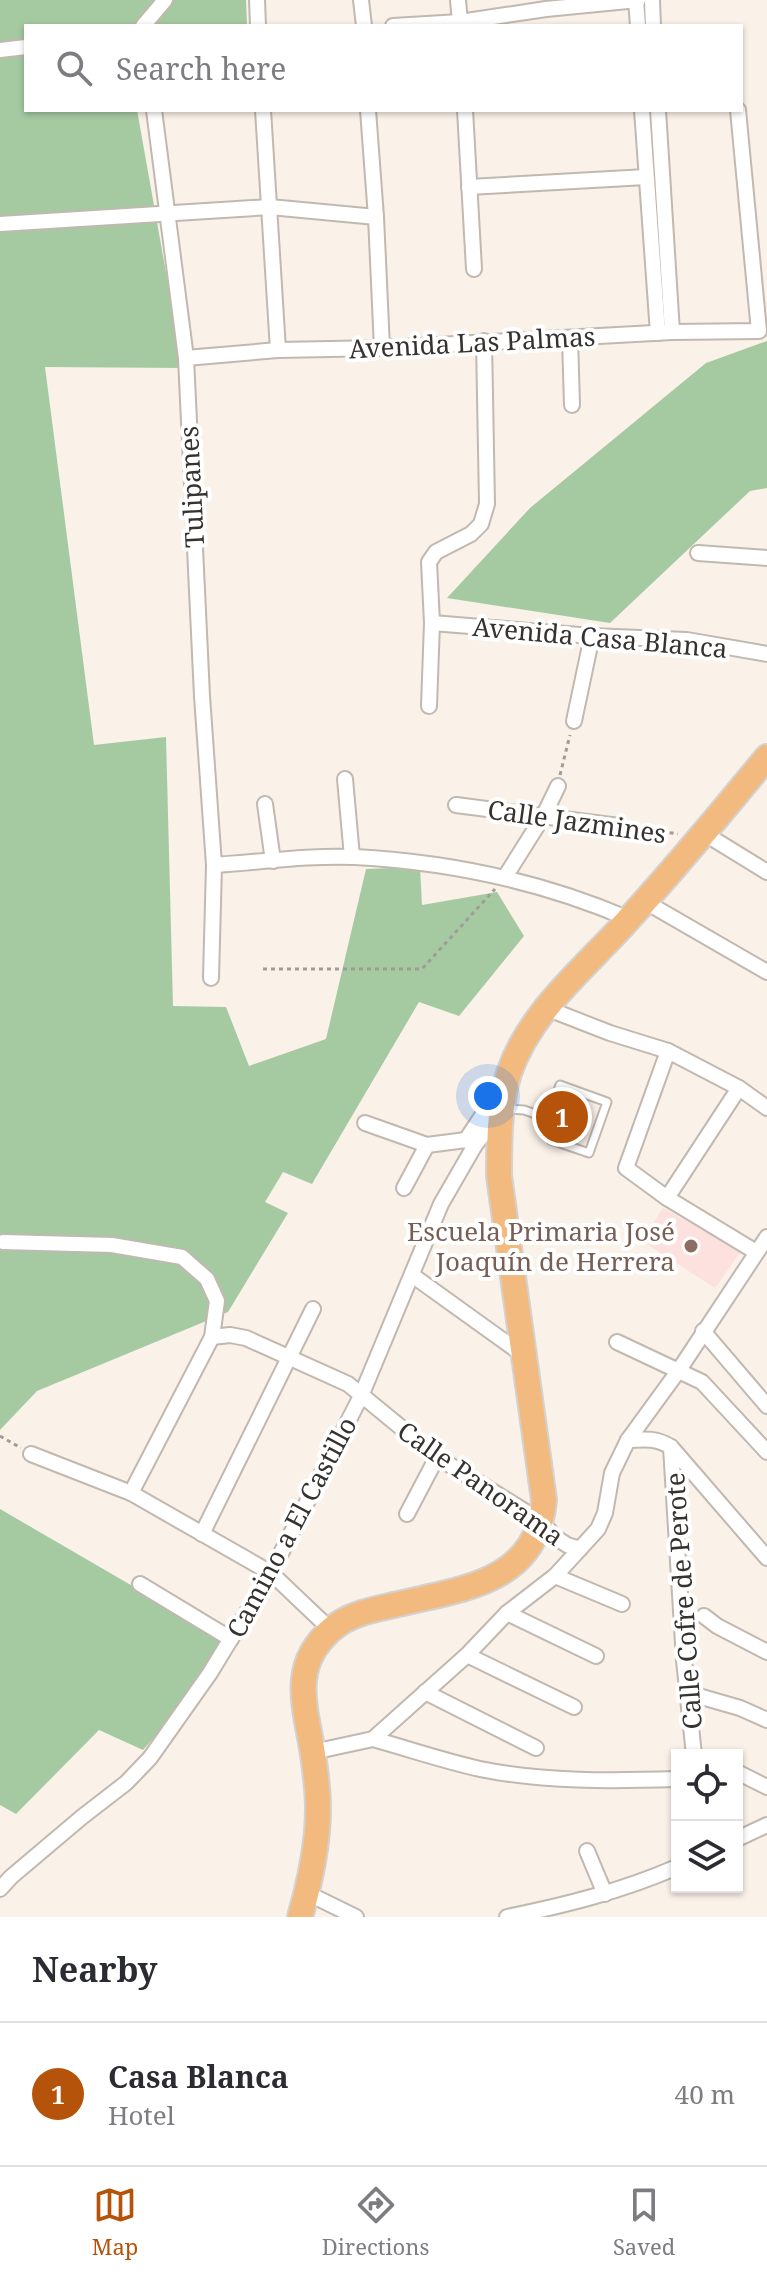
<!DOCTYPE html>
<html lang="en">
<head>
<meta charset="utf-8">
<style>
  body { margin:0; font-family:"Noto Serif",serif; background:#f7f7f7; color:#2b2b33 }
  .controls { position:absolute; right:24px; bottom:24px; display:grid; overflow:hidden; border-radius:0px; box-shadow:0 2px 6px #0004 }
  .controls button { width:72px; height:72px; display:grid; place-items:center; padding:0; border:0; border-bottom:2px solid #e1e1e2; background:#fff; color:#2b2b33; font:40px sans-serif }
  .you { position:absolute; left:488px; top:1096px; width:28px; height:28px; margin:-20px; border:6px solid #fff; border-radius:50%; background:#1a73e8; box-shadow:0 0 0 12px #1a73e833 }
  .badge { display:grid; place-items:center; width:52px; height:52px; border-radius:50%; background:#b45309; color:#fff; font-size:26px; font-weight:700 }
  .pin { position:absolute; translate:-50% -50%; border:4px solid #fff; box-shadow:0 2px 8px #0006 }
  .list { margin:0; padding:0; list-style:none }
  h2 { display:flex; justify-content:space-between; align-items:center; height:104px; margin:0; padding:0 32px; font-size:34px }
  h2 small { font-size:26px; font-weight:400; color:#7c7c81 }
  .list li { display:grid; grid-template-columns:52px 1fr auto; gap:24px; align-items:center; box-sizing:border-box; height:144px; padding:0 32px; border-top:2px solid #e1e1e2 }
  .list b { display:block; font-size:30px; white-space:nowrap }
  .list p { margin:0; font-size:26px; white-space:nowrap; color:#7c7c81 }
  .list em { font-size:26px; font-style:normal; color:#7c7c81 }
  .icon { flex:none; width:44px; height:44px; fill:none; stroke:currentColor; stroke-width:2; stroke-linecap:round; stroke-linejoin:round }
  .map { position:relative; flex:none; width:767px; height:1917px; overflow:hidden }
  .search { position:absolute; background:#fff; box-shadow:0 2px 6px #0004; left:24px; right:24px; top:24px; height:88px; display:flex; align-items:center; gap:20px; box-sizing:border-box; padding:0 28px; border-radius:0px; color:#7c7c81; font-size:30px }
  .sheet { height:248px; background:#fff }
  nav { display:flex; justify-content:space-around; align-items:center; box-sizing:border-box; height:112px; border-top:2px solid #e1e1e2; background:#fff; font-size:22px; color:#7c7c81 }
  nav a { display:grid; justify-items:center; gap:4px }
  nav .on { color:#b45309 }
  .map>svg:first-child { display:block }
  .education { fill:#fce1de }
  .green { fill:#a5caa2 }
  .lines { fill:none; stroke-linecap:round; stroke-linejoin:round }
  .service-casing { stroke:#c1b8b0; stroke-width:11 }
  .minor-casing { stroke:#c1b8b0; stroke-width:18 }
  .primary-casing { stroke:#d3d2d1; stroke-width:28 }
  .path { stroke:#a29c96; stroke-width:3; stroke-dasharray:4 4; stroke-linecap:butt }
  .service { stroke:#fff; stroke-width:7 }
  .minor { stroke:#fff; stroke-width:14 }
  .primary { stroke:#f2ba7e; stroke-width:24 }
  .education-dot { fill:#8d6e63; stroke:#fff; stroke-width:3 }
  .labels { text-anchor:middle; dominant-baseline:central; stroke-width:8; stroke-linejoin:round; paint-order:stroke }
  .street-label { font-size:26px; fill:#35322f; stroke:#fff }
  .education-label { font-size:26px; fill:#785e54; stroke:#fff; text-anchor:end }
</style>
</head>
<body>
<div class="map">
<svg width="767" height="1917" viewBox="0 0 767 1917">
  <rect width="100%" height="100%" fill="#faf1e8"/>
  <path class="education" d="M663,1208l78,43 -26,37 -73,-47z"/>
  <g class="green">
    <path d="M0,0h246l1,26h-221v84h111l46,258 -138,-1 49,378 72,-8 7,269 53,1 23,59 77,-27 40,-170 54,-2 2,38 75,-13 27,44 -65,80 -40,-14 -107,182 -29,-12 -18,30 23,11 -60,99 -191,79 -37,39z"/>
    <path d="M767,341v147l-17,3 -140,132 -163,-25 83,-90 176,-145z"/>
    <path d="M0,1509l234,136 -91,105 -44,-20 -83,84 -16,-9z"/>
  </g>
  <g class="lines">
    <defs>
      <path id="service" d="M506,1109l18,1 23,8 13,-33 47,17 -18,51 -38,-13 -4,-9v-13"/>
      <g id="minor">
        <path d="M257,0l1,26"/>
        <path d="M361,0l3,26"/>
        <path d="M458,0l2,22"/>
        <path d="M636,0l2,26"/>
        <path d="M652,0l1,26"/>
        <path d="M143,26l22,-26"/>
        <path d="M393,26l67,-4 86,-13 92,-9"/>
        <path d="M0,50l26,-3"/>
        <path d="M154,110l32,248 16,338 12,169 -3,113"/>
        <path d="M263,110l15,240"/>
        <path d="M368,110l8,107 6,131"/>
        <path d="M465,110l9,159"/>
        <path d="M642,110l16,223"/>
        <path d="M658,110l14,222"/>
        <path d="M469,187l177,-10"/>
        <path d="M0,224l270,-17 106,10"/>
        <path d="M570,338l2,67"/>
        <path d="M186,358l92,-8 104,-2 290,-16 87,-1 -21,-221"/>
        <path d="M698,553l69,5"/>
        <path d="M432,623l160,13 95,4 80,14"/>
        <path d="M429,706l3,-83 -3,-61 7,-10 35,-18 10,-10 6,-20 -3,-163"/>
        <path d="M574,721l18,-85"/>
        <path d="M345,779l7,78"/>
        <path d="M265,804l8,57"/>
        <path d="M456,805l163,21"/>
        <path d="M702,832l65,40"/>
        <path d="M214,865c47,-3 95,-10 141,-8 94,5 188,25 274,62"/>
        <path d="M505,877l39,-62 14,-29"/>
        <path d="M644,901l123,71"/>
        <path d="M546,1008l64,25 58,18 71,37 28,20"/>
        <path d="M668,1051l-42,117 41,30 89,54"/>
        <path d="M365,1123l62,22 39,-5 9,5"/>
        <path d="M466,1140l35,-53"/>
        <path d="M404,1188l23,-43"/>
        <path d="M667,1198l72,-110"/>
        <path d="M3,1242l109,3 70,12 25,22 10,22 -5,36 -81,156"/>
        <path d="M412,1275l114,82"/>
        <path d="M703,1331l64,75"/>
        <path d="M212,1337l18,-2 16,3 102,46 89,73 105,65 13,15 12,8 13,4"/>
        <path d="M617,1342l85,40 65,70"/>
        <path d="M628,1440c17,-1 29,-2 43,7l96,111"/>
        <path d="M671,1447l13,213 10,95"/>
        <path d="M31,1454l100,39 140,80 60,57"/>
        <path d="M407,1514l30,-57"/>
        <path d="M202,1534l111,-225"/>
        <path d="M555,1576l67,28"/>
        <path d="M140,1584l91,55"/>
        <path d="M507,1613l89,43"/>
        <path d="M704,1616l13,10 50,26"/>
        <path d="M467,1655l107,52"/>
        <path d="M425,1692l111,56"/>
        <path d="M688,1693l52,15 27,12"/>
        <path d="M373,1739c36,10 71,22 107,30 64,13 132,12 197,10"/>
        <path d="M313,1752l60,-13 94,-84 40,-42 48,-37 43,-47 7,-16 7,-40 16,-33 51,-70 88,-133"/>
        <path d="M737,1772l30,15"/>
        <path d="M737,1839l30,-14"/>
        <path d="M587,1851l18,43"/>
        <path d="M0,1889l11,-12 71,-60 44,-34 24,-25 60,-85 61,-100 90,-177 80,-192 34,-59 23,-30"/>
        <path d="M307,1893l49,24"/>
        <path d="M507,1917c59,-12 115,-26 170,-50"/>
      </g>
      <path id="primary" d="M300,1917c10,-35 18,-72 18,-108 0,-20 -3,-42 -6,-61 -8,-45 -21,-84 20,-119 17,-15 40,-19 62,-24 66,-16 143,-21 150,-105l-45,-324c0,-34 0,-71 10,-103 21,-62 77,-106 119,-153 48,-53 94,-108 139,-163"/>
    </defs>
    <use href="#service" class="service-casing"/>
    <use href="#minor" class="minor-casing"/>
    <use href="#primary" class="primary-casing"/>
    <g class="path">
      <path d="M560,775l10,-40"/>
      <path d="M630,827l48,7"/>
      <path d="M263,969h159l73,-80"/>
      <path d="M0,1436l21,12"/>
    </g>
    <use href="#service" class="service"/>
    <use href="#minor" class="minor"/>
    <use href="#primary" class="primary"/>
  </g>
  <circle class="education-dot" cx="691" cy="1246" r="8"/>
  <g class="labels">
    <g class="street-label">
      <text transform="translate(472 342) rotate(-3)">Avenida Las Palmas</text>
      <text transform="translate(191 487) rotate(-93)">Tulipanes</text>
      <text transform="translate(600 637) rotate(5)">Avenida Casa Blanca</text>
      <text transform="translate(577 821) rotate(8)">Calle Jazmines</text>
      <text transform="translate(481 1483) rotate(35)">Calle Panorama</text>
      <text transform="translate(291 1527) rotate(-62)">Camino a El Castillo</text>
      <text transform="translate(683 1601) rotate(-94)">Calle Cofre de Perote</text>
    </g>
    <g class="education-label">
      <text x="675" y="1231">Escuela Primaria José<tspan x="675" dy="30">Joaquín de Herrera</tspan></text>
    </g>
  </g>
</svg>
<div class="controls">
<button><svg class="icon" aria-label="locate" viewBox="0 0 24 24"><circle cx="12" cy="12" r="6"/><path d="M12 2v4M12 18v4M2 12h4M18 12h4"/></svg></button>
<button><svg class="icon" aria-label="layers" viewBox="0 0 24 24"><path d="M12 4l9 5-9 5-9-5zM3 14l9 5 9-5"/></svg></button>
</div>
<div class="you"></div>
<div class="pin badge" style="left:562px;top:1117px">1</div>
<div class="search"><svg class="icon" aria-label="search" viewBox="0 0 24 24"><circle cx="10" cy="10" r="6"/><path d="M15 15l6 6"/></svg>Search here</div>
</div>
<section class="sheet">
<h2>Nearby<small></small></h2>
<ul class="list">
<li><span class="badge">1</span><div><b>Casa Blanca</b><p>Hotel</p></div><em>40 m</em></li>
</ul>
</section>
<nav>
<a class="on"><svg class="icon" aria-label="map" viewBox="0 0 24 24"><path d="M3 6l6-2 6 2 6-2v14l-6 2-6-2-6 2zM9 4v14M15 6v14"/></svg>Map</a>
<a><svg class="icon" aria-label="directions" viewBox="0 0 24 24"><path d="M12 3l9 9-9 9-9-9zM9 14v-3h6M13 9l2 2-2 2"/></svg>Directions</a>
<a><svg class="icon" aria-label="saved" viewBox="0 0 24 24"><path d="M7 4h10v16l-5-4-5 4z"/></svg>Saved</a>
</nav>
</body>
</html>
